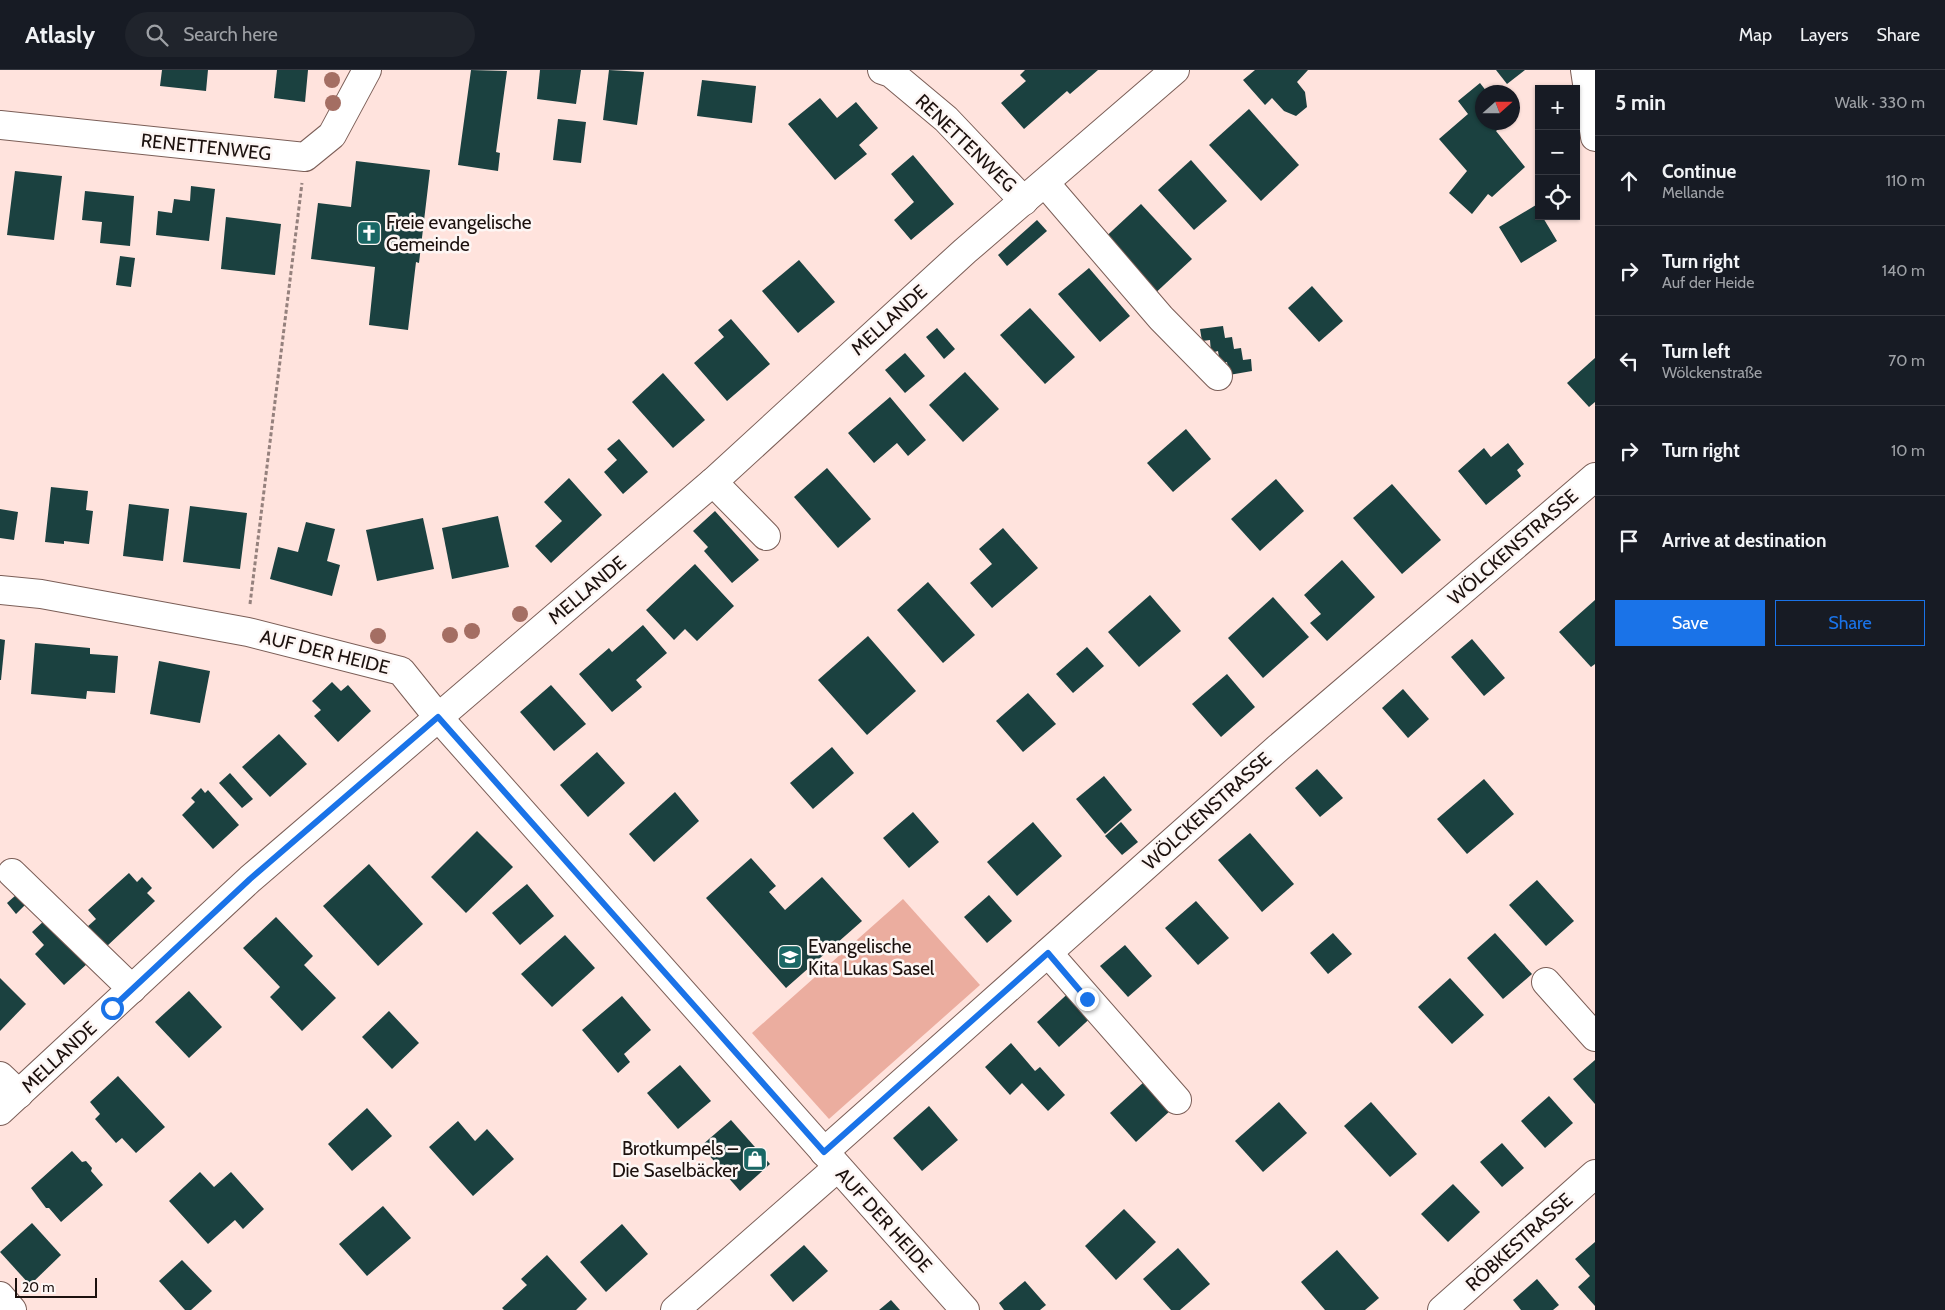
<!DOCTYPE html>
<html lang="en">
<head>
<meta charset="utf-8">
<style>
  body { margin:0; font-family:Cabin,sans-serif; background:#20242c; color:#f1f3f6 }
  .controls { position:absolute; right:15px; top:15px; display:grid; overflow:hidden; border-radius:0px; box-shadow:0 1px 4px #0004 }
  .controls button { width:45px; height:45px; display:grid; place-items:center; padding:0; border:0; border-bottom:1px solid #363941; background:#171b24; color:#f1f3f6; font:25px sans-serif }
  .compass { position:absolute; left:1475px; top:15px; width:45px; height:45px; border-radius:50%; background:#171b24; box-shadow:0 1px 4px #0004; rotate:69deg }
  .scale { position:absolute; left:15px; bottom:12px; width:82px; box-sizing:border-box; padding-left:5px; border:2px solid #1c110e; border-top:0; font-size:14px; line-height:18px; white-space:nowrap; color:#1c110e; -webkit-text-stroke:4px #fdf6f4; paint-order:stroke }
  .stop { position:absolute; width:15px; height:15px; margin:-11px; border:4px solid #1a73e8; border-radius:50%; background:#fff }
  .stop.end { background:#1a73e8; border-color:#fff; box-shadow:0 1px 5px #0008 }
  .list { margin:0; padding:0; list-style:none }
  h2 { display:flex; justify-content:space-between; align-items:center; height:65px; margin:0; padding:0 20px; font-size:21px }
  h2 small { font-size:16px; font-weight:400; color:#9ea1a6 }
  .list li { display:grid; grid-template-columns:32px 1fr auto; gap:15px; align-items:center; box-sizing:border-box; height:90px; padding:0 20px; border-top:1px solid #363941 }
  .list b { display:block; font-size:19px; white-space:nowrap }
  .list p { margin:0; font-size:16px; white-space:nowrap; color:#9ea1a6 }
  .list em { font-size:16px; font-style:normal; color:#9ea1a6 }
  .actions { display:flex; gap:10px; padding:15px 20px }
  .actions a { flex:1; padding:11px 0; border:1px solid #1a73e8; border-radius:0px; text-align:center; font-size:18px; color:#1a73e8 }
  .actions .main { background:#1a73e8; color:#fff }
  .icon { flex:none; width:28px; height:28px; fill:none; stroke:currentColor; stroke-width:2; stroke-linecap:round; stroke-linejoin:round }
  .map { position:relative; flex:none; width:1595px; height:1240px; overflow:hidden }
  header { display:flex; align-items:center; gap:30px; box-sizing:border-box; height:70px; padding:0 25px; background:#171b24; border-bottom:1px solid #363941 }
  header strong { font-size:24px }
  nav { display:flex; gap:28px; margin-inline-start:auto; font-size:18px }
  .search { width:350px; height:45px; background:#20242c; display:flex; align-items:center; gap:12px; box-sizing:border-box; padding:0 18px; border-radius:28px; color:#9ea1a6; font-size:19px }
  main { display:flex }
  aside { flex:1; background:#171b24 }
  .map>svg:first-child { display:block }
  .green { fill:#ebad9f }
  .building { fill:#1b4140 }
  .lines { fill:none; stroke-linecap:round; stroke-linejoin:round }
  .minor-casing { stroke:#7b5e57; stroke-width:30 }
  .path { stroke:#95817d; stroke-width:3; stroke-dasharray:4 2.5; stroke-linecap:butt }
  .minor { stroke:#fff; stroke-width:28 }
  .tree { fill:#a46e63 }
  .route { stroke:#1a73e8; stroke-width:6 }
  .labels { text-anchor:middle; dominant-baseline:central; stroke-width:5; stroke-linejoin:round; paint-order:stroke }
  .street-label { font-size:19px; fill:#1c110e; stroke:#fdf6f4 }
  .poi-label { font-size:19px; fill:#1c110e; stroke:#fdf6f4; text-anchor:start }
</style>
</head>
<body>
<header>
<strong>Atlasly</strong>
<div class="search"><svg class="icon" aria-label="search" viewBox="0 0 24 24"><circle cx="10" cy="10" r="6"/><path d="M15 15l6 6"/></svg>Search here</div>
<nav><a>Map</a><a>Layers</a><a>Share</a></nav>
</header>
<main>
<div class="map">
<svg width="1595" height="1240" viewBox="0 0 1595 1240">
  <rect width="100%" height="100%" fill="#ffe3dd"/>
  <path class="green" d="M903,829l77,86 -151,134 -77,-86z"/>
  <g class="building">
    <path d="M162,0h46l-2,21 -46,-5z"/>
    <path d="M277,0h31l-3,32 -31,-4z"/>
    <path d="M471,0l36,1 -11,81 4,1 -2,18 -40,-6z"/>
    <path d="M540,0h41l-5,34 -39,-5z"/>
    <path d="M609,0l35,2 -7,53 -34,-5z"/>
    <path d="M1025,0h73l-28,24 -3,-3 -43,38 -23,-26 25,-22 -6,-6z"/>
    <path d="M1255,0h53l-11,12 8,10 2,15 -11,9 -12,-5 -12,-13 -7,7 -22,-25z"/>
    <path d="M1496,0h29l-18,14z"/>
    <path d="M702,10l54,6 -4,37 -55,-7z"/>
    <path d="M1480,13l7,9h-5v30h24l-10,9 29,36 -33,30 -4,-3 -16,20 -23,-21 18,-22 -28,-32 29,-25 -10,-13z"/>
    <path d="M820,28l17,20 19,-16 22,26 -19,17 8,9 -32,26 -47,-56z"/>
    <path d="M1249,39l50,56 -38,36 -52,-56z"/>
    <path d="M558,49l28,3 -5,41 -28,-3z"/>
    <path d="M913,85l41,49 -43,36 -17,-20 20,-18 -23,-28z"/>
    <path d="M1191,90l36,41 -33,29 -36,-40z"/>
    <path d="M356,91l74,9 -11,93 -3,-1 -8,68 -39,-5 6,-58 -64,-8 7,-56 33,4z"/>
    <path d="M15,101l47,5 -8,64 -47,-5z"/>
    <path d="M191,116l24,3 -6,52 -53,-6 2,-24 14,2 2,-14 16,2z"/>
    <path d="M85,121l49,5 -4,50 -30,-3 2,-21 -20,-2z"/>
    <path d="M1141,134l51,55 -42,39 -51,-55z"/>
    <path d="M1536,135l3,11h3l15,25 -36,22 -22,-36z"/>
    <path d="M226,147l55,7 -6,51 -54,-6z"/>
    <path d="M1037,150l10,11 -40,35 -9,-11z"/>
    <path d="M120,186l15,2 -4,29 -15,-2z"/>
    <path d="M799,190l36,42 -37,31 -36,-42z"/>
    <path d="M1089,198l41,48 -30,26 -42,-48z"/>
    <path d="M1312,216l31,35 -24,21 -31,-34z"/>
    <path d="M1030,238l45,49 -30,27 -45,-49z"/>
    <path d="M731,249l39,45 -43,37 -33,-38 30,-26 -6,-7z"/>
    <path d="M1223,256l2,12 7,-1 2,12 7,-1 2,12 8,-1 1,12 -23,4 -2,-13 -7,2 -2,-13 -7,2 -1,-13 -8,1 -2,-12z"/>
    <path d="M937,258l18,21 -11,10 -18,-22z"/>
    <path d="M905,283l20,23 -20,17 -20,-23z"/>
    <path d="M1595,288v44l-6,5 -22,-24z"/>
    <path d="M965,302l34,37 -36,33 -34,-37z"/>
    <path d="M663,303l42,47 -32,28 -41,-46z"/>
    <path d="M890,327l36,43 -18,16 -11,-13 -23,20 -26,-30z"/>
    <path d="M1186,359l25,30 -38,33 -26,-29z"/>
    <path d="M619,369l29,33 -25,22 -19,-22 13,-12 -10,-11z"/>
    <path d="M1508,373l16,21 -7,6 4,6 -35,29 -28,-34 26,-23 7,9z"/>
    <path d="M827,398l44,51 -33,29 -44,-51z"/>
    <path d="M569,408l33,37 -51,48 -16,-17 27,-25 -18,-19z"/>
    <path d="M1276,409l28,32 -44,40 -29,-32z"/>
    <path d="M1392,414l49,56 -39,34 -49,-56z"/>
    <path d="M51,417l37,4 -2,19 7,1 -4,33 -25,-3v3l-19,-2z"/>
    <path d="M129,434l40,5 -6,52 -40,-5z"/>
    <path d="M190,436l57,7 -7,56 -57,-7z"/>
    <path d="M0,439l18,3 -4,28 -14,-2z"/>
    <path d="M715,441l44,49 -27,23 -28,-32 4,-4 -15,-16z"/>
    <path d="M498,446l11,51 -57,12 -10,-51z"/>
    <path d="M423,448l11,51 -57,12 -11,-51z"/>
    <path d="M306,452l29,7 -8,32 13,4 -8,31 -62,-17 8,-32 20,5z"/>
    <path d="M1003,458l35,40 -46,40 -22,-25 22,-19 -13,-15z"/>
    <path d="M1342,490l33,37 -48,44 -17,-18 11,-9 -17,-19z"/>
    <path d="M695,494l39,42 -37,35 -12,-12 -11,11 -28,-30z"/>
    <path d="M928,512l47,53 -32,28 -46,-53z"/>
    <path d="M1150,525l31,36 -42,36 -31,-35z"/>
    <path d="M1273,527l36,40 -46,41 -35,-40z"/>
    <path d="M1595,530v64l-4,3 -32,-35z"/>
    <path d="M643,555l24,28 -31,27 6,7 -30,25 -33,-38 30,-26 3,4z"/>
    <path d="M868,566l48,55 -49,44 -49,-55z"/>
    <path d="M0,569l5,1 -4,40h-1z"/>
    <path d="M1472,569l33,39 -21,18 -33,-39z"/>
    <path d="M35,573l55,5v6l28,2 -3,37 -28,-2 -1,8 -55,-5z"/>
    <path d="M1087,577l17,19 -31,27 -17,-19z"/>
    <path d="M159,591l51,10 -10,52 -50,-9z"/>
    <path d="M1227,604l28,33 -34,30 -29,-33z"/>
    <path d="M332,612l9,9 7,-6 23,26 -33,31 -24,-26 7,-6 -9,-9z"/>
    <path d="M551,615l35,39 -32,27 -34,-39z"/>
    <path d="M1403,619l26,30 -21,19 -26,-30z"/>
    <path d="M1028,623l28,31 -33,28 -27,-31z"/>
    <path d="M279,664l28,30 -37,33 -28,-30z"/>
    <path d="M832,677l22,26 -41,36 -23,-26z"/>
    <path d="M597,682l28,31 -37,34 -28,-32z"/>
    <path d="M1317,699l26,29 -23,19 -25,-29z"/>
    <path d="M230,703l23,26 -11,9 -23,-25z"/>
    <path d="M1104,706l28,34 -27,24 -29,-35z"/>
    <path d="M1484,709l30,35 -47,40 -30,-35z"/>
    <path d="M201,718l4,5 3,-3 31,35 -26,24 -31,-34 13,-13 -4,-4z"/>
    <path d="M675,722l24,29 -45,41 -25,-28z"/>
    <path d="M913,742l26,30 -30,26 -26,-30z"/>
    <path d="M1033,752l29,34 -45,40 -30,-34z"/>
    <path d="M1121,752l17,20 -16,13 -17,-19z"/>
    <path d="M477,761l36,36 -47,46 -35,-36z"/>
    <path d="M1250,763l44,51 -32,28 -44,-52z"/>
    <path d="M751,788l25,28 -7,6 16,18 37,-33 40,44 -76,67 -80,-90z"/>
    <path d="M369,794l54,60 -45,42 -55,-60z"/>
    <path d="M129,803l8,9 5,-5 10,11 -5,5 8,8 -49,46 -19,-20 9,-8 -8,-9z"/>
    <path d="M1537,810l37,41 -28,25 -37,-41z"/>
    <path d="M527,814l27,32 -34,29 -28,-32z"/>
    <path d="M16,825l16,10 -4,3 -3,-3 -9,9 -9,-11z"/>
    <path d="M989,825l23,26 -25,22 -23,-26z"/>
    <path d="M1196,831l33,37 -31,27 -33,-37z"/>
    <path d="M276,847l37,39 -9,9 32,33 -34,33 -32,-34 10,-10 -37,-39z"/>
    <path d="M46,849l42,44 -24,22 -29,-31 9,-9 -12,-13z"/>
    <path d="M1333,863l19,21 -24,20 -18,-21z"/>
    <path d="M1495,863l37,41 -29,25 -36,-41z"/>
    <path d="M565,865l30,33 -43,39 -31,-33z"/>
    <path d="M1125,875l27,31 -24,21 -28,-31z"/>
    <path d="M0,908l26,26 -26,27z"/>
    <path d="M1450,908l34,37 -32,29 -34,-37z"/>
    <path d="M1074,918l22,25 -37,34 -22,-25z"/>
    <path d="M189,921l33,36 -33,31 -34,-36z"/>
    <path d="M622,926l29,34 -27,24 6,8 -12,11 -36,-43z"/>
    <path d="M389,941l30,32 -27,26 -30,-32z"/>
    <path d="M1011,973l24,28 5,-4 25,28 -17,16 -26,-28 -12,12 -25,-28z"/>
    <path d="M1595,990v44l-22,-25z"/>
    <path d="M680,995l31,36 -33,28 -31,-36z"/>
    <path d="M118,1006l47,51 -29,26 -14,-15 -6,5 -21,-24 5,-5 -10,-12z"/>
    <path d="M1145,1011l26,29 -35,32 -26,-29z"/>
    <path d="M1549,1026l24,27 -28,25 -24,-27z"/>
    <path d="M1279,1032l28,31 -44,39 -28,-31z"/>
    <path d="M1371,1032l46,52 -27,23 -46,-51z"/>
    <path d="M929,1036l29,34 -36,31 -29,-33z"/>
    <path d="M367,1038l25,28 -40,35 -24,-27z"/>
    <path d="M731,1050l39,44 -30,27 -39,-45z"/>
    <path d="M458,1051l17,20 12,-12 27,30 -41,37 -44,-49z"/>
    <path d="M1502,1073l22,25 -22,19 -22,-25z"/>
    <path d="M72,1081l10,11 4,-1 6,7 -1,3 12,14 -42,37 -12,-14h-3l-15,-20z"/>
    <path d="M200,1102l14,15 17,-15 33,37 -21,20 -8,-9 -27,24 -39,-43z"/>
    <path d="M1453,1114l27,28 -32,30 -27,-28z"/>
    <path d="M383,1136l28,32 -44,38 -28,-32z"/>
    <path d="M1124,1139l32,33 -40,38 -31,-34z"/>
    <path d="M32,1153l29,32 -31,30 -30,-33z"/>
    <path d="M622,1154l26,30 -42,38 -26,-30z"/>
    <path d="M1595,1172v64l-17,-19 12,-11 -15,-17z"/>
    <path d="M804,1175l24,26 -35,31 -23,-27z"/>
    <path d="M1178,1178l32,36 -30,26h-9l-28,-31z"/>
    <path d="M1337,1180l42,48 -14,12h-40l-24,-28z"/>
    <path d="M547,1185l40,44 -11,11h-72l-2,-2 25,-23 -6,-6z"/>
    <path d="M182,1190l30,31 -21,19h-6l-26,-29z"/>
    <path d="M1537,1209l22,26 -6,5h-32l-8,-10z"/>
    <path d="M1025,1211l21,24 -6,5h-36l-5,-7z"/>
    <path d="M891,1230l9,10h-21z"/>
  </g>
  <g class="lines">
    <defs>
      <g id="minor">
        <path d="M882,0l9,3 55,46 78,82"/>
        <path d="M1585,0l10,67"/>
        <path d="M0,55l305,32 27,-22 35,-65"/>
        <path d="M1045,113l116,135 57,58"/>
        <path d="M713,412l53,54"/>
        <path d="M0,520l41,4 207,38 153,39 37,46 527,593"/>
        <path d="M12,803l120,116"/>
        <path d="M1048,883l129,147"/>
        <path d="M1546,912l49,55"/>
        <path d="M0,1006l19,18"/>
        <path d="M0,1041l250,-232 463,-397 252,-231 210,-181"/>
        <path d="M824,1082l454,-404 317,-271"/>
        <path d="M0,1226l12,14"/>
        <path d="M675,1240l162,-142"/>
        <path d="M1442,1240l153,-136"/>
      </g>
    </defs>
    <use href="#minor" class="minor-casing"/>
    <path class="path" d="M250,534l52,-421"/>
    <use href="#minor" class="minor"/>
  </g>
  <g class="tree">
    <circle cx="332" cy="10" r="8"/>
    <circle cx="333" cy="33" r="8"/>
    <circle cx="520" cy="544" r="8"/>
    <circle cx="472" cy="561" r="8"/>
    <circle cx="450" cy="565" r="8"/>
    <circle cx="378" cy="566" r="8"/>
  </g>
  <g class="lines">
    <path class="route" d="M112,938l138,-129 188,-162 386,435 224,-199 39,46"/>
  </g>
  <defs>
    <symbol id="church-square" viewBox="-11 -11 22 22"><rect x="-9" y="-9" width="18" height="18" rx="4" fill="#196765" stroke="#fdf6f4"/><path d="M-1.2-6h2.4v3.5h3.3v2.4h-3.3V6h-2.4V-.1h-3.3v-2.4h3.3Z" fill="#fff"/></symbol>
    <symbol id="school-square" viewBox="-11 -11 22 22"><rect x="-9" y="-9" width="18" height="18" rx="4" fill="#196765" stroke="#fdf6f4"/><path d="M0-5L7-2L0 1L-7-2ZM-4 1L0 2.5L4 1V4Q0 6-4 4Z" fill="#fff"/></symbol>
    <symbol id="shop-square" viewBox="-11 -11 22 22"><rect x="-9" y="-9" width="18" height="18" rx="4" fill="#196765" stroke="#fdf6f4"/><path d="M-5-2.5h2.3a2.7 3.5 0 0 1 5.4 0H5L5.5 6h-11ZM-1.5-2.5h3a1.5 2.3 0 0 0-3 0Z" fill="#fff"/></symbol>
  </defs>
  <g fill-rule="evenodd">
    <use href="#church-square" x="355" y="149" width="28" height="28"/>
    <use href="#school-square" x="776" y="873" width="28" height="28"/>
    <use href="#shop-square" x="741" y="1075" width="28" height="28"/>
  </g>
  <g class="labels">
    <g class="street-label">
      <text transform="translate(966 73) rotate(44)">RENETTENWEG</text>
      <text transform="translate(206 77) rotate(6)">RENETTENWEG</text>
      <text transform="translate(889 250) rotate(-42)">MELLANDE</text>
      <text transform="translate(1513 477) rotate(-41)">WÖLCKENSTRASSE</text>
      <text transform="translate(587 520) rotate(-40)">MELLANDE</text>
      <text transform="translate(325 582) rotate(14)">AUF DER HEIDE</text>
      <text transform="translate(1207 741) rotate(-42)">WÖLCKENSTRASSE</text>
      <text transform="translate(59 987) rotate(-43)">MELLANDE</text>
      <text transform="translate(884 1150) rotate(48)">AUF DER HEIDE</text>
      <text transform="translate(1519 1172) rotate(-42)">RÖBKESTRASSE</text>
    </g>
    <g class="poi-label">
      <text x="386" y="152">Freie evangelische<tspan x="386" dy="22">Gemeinde</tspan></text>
      <text x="808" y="876">Evangelische<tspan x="808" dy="22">Kita Lukas Sasel</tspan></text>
      <text x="738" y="1078" text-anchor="end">Brotkumpels –<tspan x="738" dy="22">Die Saselbäcker</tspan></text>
    </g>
  </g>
</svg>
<div class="controls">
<button>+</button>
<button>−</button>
<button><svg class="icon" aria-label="locate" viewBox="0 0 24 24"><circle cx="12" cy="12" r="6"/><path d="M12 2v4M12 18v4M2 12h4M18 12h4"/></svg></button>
</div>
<svg class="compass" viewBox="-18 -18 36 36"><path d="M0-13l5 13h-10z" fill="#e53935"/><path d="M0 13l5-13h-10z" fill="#9ea1a6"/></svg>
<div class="scale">20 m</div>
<div class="stop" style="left:112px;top:938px"></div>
<div class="stop end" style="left:1087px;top:929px"></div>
</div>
<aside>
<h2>5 min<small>Walk · 330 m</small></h2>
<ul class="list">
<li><svg class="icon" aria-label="ahead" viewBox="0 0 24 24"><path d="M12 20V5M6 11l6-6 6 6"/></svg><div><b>Continue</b><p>Mellande</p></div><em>110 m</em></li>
<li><svg class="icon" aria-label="right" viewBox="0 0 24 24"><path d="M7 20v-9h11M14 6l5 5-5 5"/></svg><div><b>Turn right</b><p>Auf der Heide</p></div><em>140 m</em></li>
<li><svg class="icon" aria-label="left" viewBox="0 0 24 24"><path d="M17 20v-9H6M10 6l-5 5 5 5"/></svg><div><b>Turn left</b><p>Wölckenstraße</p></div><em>70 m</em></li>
<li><svg class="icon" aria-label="right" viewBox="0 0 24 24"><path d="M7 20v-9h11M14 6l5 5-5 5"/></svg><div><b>Turn right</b></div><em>10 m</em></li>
<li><svg class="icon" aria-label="arrive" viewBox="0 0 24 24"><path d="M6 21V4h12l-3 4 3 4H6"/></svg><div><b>Arrive at destination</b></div></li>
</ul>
<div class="actions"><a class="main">Save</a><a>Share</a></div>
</aside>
</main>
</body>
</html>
